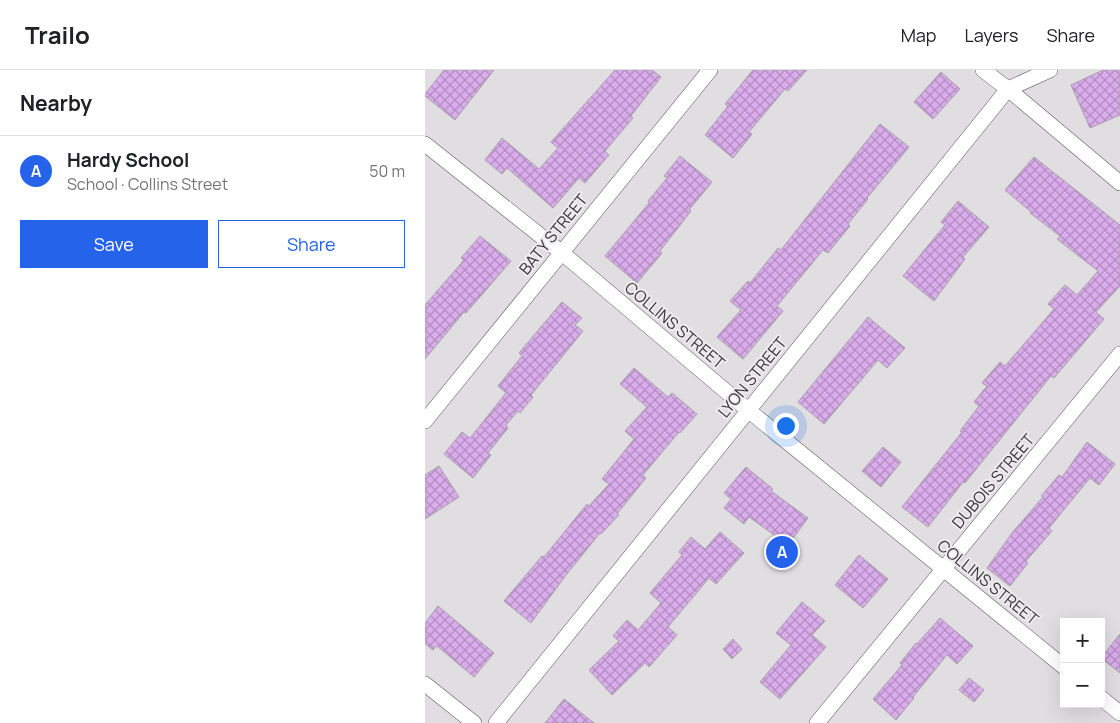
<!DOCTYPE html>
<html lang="en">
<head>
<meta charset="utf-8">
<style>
  body { margin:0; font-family:Manrope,sans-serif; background:#f6f6f6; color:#202124 }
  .controls { position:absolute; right:15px; bottom:15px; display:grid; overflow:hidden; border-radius:0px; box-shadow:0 5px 20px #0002 }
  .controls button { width:45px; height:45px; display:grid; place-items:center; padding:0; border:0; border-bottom:1px solid #e0e0e0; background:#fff; color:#202124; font:25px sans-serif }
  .you { position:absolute; left:360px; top:355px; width:18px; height:18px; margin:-12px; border:4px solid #fff; border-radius:50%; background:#1a73e8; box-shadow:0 0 0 8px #1a73e833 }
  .badge { display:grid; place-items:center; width:32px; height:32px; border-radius:50%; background:#2563eb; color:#fff; font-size:16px; font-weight:700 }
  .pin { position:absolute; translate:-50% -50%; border:2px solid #fff; box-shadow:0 1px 5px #0006 }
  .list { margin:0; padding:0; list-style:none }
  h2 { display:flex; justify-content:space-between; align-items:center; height:65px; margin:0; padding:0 20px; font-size:21px }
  h2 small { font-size:16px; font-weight:400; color:#757577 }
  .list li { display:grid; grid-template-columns:32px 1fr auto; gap:15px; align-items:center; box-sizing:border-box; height:70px; padding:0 20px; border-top:1px solid #e0e0e0 }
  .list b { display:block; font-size:19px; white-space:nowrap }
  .list p { margin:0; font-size:16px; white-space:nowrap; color:#757577 }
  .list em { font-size:16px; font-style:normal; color:#757577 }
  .actions { display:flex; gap:10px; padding:15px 20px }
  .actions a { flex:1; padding:11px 0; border:1px solid #2563eb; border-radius:0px; text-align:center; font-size:18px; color:#2563eb }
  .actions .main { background:#2563eb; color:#fff }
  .map { position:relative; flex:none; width:695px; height:653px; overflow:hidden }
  header { display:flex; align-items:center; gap:30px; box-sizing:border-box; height:70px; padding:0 25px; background:#fff; border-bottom:1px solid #e0e0e0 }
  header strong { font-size:24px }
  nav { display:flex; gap:28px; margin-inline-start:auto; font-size:18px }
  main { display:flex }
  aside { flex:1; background:#fff }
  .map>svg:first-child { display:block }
  .building { fill:url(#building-cross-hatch); stroke:#a6a4a7 }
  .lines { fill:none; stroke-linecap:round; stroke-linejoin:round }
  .street-casing { stroke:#5a585b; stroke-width:16 }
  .street { stroke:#fff; stroke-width:15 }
  .labels { text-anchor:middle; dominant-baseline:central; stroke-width:4; stroke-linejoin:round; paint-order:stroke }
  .street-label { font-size:16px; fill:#373637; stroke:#edebee }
</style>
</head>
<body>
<header>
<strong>Trailo</strong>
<nav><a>Map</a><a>Layers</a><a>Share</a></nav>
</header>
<main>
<aside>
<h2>Nearby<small></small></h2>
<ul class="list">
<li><span class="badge">A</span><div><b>Hardy School</b><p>School · Collins Street</p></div><em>50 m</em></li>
</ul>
<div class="actions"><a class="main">Save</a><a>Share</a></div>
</aside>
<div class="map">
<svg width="695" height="653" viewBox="0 0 695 653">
  <defs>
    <pattern id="building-cross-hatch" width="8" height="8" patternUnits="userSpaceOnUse" patternTransform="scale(1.25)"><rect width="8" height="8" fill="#dbacec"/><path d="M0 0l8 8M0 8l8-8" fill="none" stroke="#b28dc0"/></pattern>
  </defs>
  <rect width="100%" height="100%" fill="#e0dee1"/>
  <g class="building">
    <path d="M19,0h50l-39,50 -30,-24v-2z"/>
    <path d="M190,0h37l9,7 -30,39 2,2 -28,33 4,4 -24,28 -6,-5 -26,30 -46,-40 -5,6 -17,-14 17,-22 37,31 19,-21 -7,-6z"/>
    <path d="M328,0h54l-19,21 -3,-2 -36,43 3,2 -19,24 -28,-23 23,-29 -3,-2z"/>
    <path d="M678,0h17v45l-30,13 -19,-43z"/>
    <path d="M516,2l19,17 -27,30 -19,-17z"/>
    <path d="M455,54l29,23 -42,51 1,1 -20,25 2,2 -22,27 -5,-3 -46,56 6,5 -40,48 -26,-22 24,-27 -11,-9 18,-20 2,2 28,-35 3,2z"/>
    <path d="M255,86l32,26 -23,28 2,1 -31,40 2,2 -25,30 -32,-27 44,-53 -1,-2 19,-23 -3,-2z"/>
    <path d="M609,87l86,68v61l-24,26 8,7 -50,59 -3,-2 -86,107 -2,-1 -35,45 -26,-20 60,-75 -2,-1 19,-25 -5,-4 13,-16 -5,-3 18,-21 5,4 49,-57 -6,-5 17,-19 12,10 21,-24 -41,-32 3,-3 -30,-23 1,-1 -26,-22z"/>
    <path d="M533,131l31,26 -26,30 2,2 -31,42 -31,-25 42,-51 -4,-3z"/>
    <path d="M55,166l31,25 -45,52 -2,-1 -39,47v-54l39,-45 -3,-2z"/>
    <path d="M137,232l20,16 -7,7 8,6 -52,64 2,2 -13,16 -2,-2 -12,14 2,3 -20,25 3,2 -18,23 -29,-24 18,-22 8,6 36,-45 -8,-7 24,-30 -3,-3z"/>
    <path d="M443,247l37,31 -18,20 -9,-8 -54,64 -26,-22z"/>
    <path d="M209,298l34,29 4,-4 25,21 -17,19 -1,-1 -36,43 3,3 -29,36 2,1 -18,19 -1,-1 -34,42 -35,48 -27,-22 38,-45 2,1 43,-53 2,2 20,-22 -7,-5 32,-40 -9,-8 22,-24 -27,-23z"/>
    <path d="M662,372l28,22 -16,21 -9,-7 -41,50 3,3 -26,30 2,2 -18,23 -23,-18 25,-35 31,-36 -2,-1 18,-21 3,2z"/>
    <path d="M458,377l18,15 -20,25 -19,-16z"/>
    <path d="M14,396l20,31 -34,22v-44z"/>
    <path d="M321,397l27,22 -2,2 37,27 -20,27 -39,-28 -5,7 -20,-16 7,-9 -7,-6z"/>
    <path d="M295,462l24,21 -28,31 -7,-6 -41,49 9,8 -28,32 -4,-4 -33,32 -23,-25 30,-29 -6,-5 14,-16 11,10 23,-27 -11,-10 32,-38 -3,-3 12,-15 14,12z"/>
    <path d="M434,485l29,24 -25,29 -28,-23z"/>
    <path d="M377,532l23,19 -13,14 14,12 -46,52 -20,-17 31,-37 -15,-12z"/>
    <path d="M13,536l56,47 -20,24 -37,-31 -4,4 -8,-6v-21z"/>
    <path d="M515,548l33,28 -16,18 -10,-9 -34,42 1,1 -18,22 -23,-21 29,-34 -2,-2 16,-20 1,1z"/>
    <path d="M695,564v39l-19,-15z"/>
    <path d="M308,569l9,10 -10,10 -9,-10z"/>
    <path d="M544,608l15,12 -10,12 -15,-12z"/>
    <path d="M139,629l30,24h-49z"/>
  </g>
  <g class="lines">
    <defs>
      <g id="street">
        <path d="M558,0l25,19 112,94"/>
        <path d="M0,74l136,108 187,158 316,257"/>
        <path d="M0,351l285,-351"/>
        <path d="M0,614l49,39"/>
        <path d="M676,628l19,15"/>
        <path d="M71,653l512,-634 42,-19"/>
        <path d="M392,653l303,-369"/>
      </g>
    </defs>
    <use href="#street" class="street-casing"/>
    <use href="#street" class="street"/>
  </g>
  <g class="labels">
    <g class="street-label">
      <text transform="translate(128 164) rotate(-51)">BATY STREET</text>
      <text transform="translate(250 255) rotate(40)">COLLINS STREET</text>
      <text transform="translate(327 307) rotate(-51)">LYON STREET</text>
      <text transform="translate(568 411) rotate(-50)">DUBOIS STREET</text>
      <text transform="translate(563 512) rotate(39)">COLLINS STREET</text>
    </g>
  </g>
</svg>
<div class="controls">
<button>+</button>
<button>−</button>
</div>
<div class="you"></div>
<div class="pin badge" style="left:357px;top:482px">A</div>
</div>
</main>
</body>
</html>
